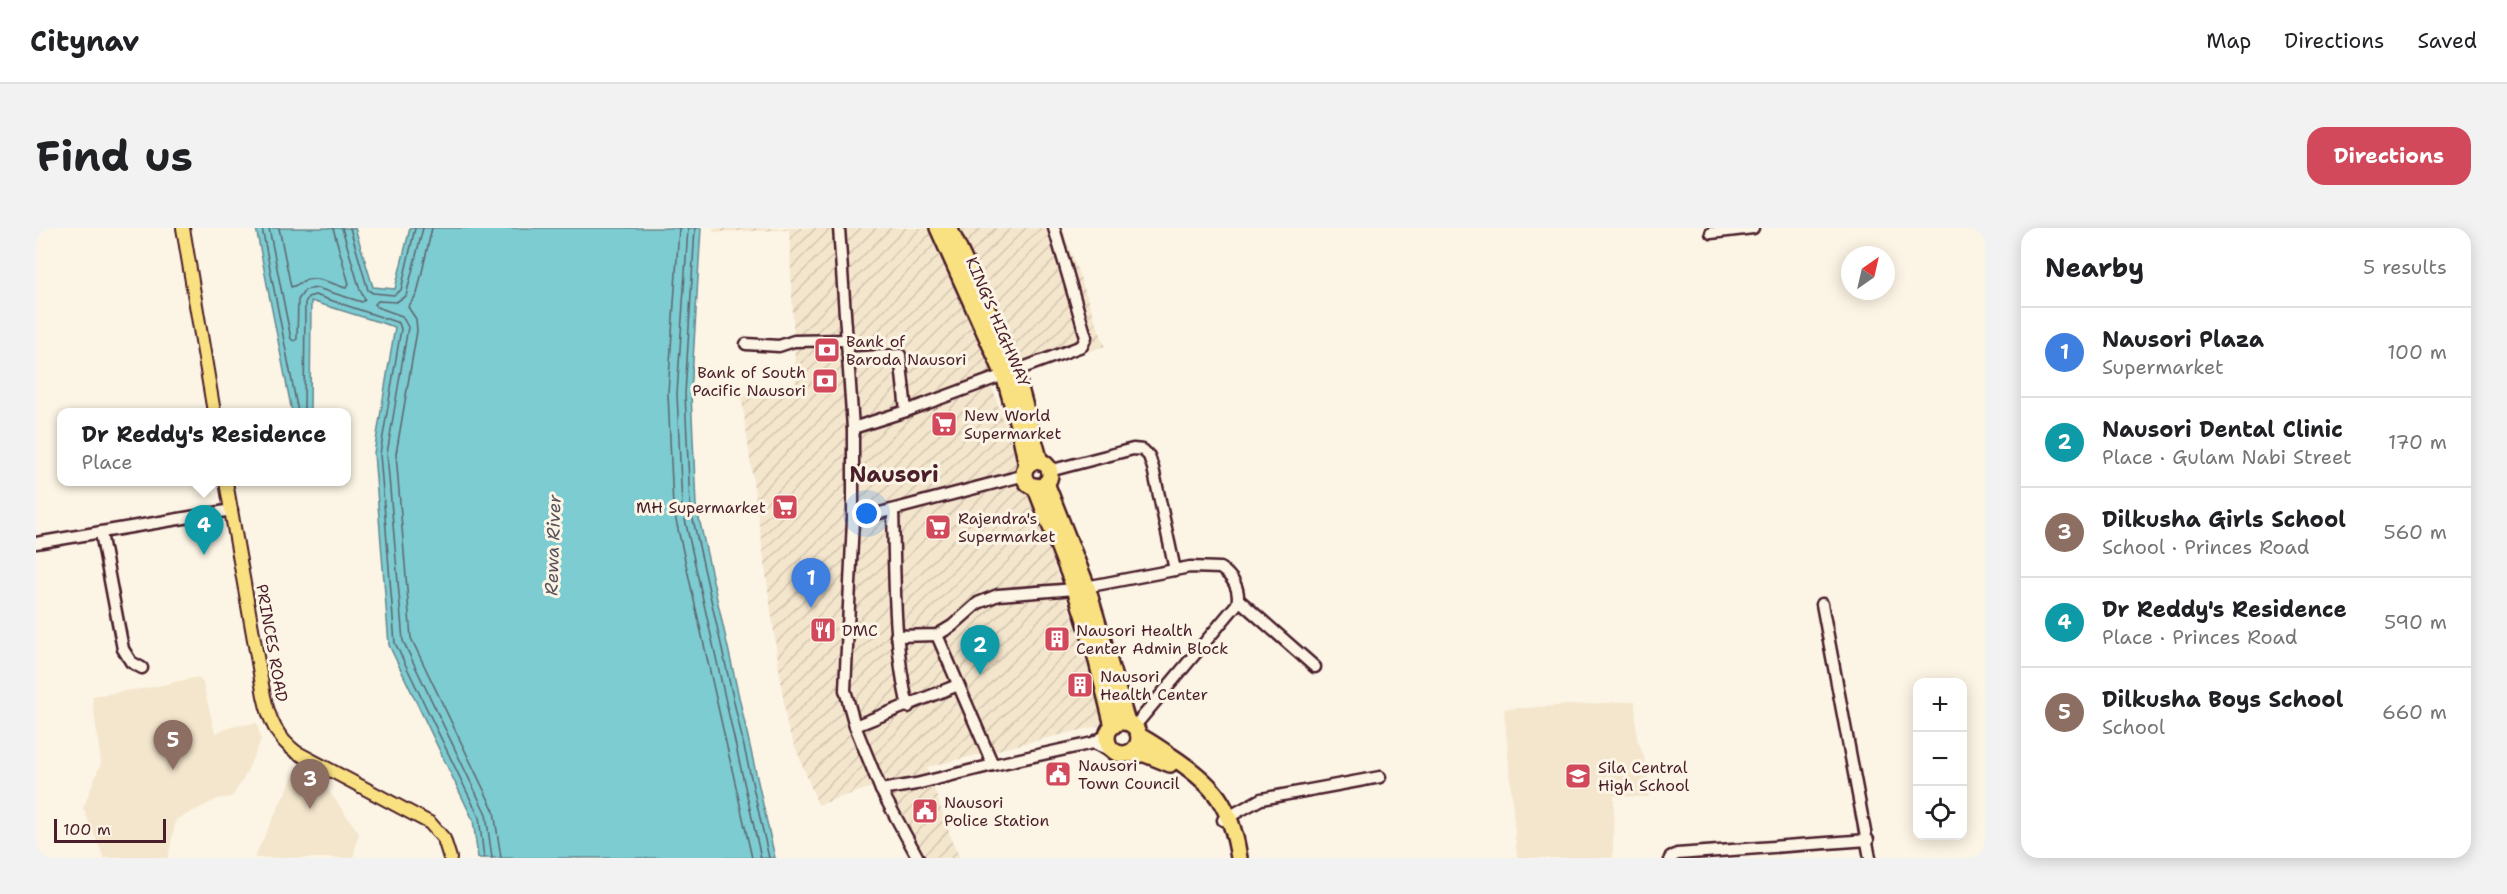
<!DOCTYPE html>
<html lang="en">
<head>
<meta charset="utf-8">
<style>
  body { margin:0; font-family:"Shantell Sans",sans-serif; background:#f2f2f2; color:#202124 }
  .controls { position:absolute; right:18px; bottom:18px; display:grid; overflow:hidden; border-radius:12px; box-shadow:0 3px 15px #0003 }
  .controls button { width:54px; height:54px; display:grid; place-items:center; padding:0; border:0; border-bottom:2px solid #e0e0e0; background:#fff; color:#202124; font:30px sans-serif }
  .compass { position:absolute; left:1805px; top:18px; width:54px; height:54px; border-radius:50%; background:#fff; box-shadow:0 3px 15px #0003; rotate:34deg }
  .scale { position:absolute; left:18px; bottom:15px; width:112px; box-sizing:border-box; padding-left:6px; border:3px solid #4a1f2b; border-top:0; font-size:16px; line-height:21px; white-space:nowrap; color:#4a1f2b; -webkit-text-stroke:4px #fcf5e5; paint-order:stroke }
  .you { position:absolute; left:831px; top:286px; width:21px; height:21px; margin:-15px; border:4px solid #fff; border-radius:50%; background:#1a73e8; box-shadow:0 0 0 9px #1a73e833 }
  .badge { display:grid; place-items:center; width:39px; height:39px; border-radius:50%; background:#d1495b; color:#fff; font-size:20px; font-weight:700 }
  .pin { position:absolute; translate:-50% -50px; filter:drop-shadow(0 2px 3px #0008) }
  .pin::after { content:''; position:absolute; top:32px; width:21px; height:18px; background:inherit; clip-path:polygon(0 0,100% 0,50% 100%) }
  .popup { position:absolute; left:21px; top:180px; width:294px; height:78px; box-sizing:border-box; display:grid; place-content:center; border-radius:12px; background:#fff; filter:drop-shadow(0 2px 4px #0005); font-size:20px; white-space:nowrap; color:#757577 }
  .popup b { font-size:22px; color:#202124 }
  .popup::after { content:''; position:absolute; left:50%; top:100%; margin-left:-12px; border:12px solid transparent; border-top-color:#fff }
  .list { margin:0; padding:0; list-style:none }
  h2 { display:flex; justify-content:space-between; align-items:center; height:78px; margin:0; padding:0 24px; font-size:26px }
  h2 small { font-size:20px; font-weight:400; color:#757577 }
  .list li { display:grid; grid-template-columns:39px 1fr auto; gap:18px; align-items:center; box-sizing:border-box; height:90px; padding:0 24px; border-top:2px solid #e0e0e0 }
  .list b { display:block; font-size:22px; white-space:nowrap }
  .list p { margin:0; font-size:20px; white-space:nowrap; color:#757577 }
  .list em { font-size:20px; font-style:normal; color:#757577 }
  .icon { flex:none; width:33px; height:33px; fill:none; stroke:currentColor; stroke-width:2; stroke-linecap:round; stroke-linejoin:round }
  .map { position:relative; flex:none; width:1949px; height:630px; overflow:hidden; border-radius:18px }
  header { display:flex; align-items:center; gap:36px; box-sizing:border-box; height:84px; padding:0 30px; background:#fff; border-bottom:2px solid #e0e0e0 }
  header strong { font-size:28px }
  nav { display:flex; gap:33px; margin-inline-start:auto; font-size:21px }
  .intro { display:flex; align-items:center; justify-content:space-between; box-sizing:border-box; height:144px; padding:0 36px }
  h1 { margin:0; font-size:42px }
  .button { padding:15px 27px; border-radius:18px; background:#d1495b; color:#fff; font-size:21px; font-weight:700 }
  main { display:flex; gap:36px; padding:0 36px }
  aside { flex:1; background:#fff; border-radius:18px; box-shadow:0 3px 15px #0003 }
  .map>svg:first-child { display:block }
  .built { fill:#f4e6cd }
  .industrial { fill:url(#industrial-furrows) }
  .water { fill:#7bccd1; stroke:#67878f; stroke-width:1.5 }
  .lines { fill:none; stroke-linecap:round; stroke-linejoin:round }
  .shore { stroke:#5e646d; stroke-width:1.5 }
  .minor-casing { stroke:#4a1f2b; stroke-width:15 }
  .major-casing { stroke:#4a1f2b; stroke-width:16 }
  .highway-casing { stroke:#4a1f2b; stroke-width:20 }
  .minor { stroke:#fcf5e5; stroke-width:10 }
  .major { stroke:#f9e181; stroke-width:12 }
  .highway { stroke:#f9e181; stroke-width:15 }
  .labels { text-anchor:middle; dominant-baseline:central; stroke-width:6; stroke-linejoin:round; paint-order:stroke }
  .street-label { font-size:16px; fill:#4a1f2b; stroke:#fcf5e5 }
  .poi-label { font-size:16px; fill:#4a1f2b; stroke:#fcf5e5; text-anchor:start }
  .water-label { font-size:18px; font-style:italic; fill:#59535d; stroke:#fcf5e5 }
  .district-label { font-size:22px; font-weight:bold; fill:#4a1f2b; stroke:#fcf5e5 }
</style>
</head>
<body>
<header>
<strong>Citynav</strong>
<nav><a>Map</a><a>Directions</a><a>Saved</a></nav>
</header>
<div class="intro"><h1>Find us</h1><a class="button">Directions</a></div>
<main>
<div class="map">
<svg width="1949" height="630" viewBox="0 0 1949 630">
  <defs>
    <pattern id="industrial-furrows" width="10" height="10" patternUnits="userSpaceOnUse" patternTransform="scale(1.5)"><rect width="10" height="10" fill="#f4e6cd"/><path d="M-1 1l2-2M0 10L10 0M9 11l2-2" fill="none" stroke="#d3c5b0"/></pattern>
  </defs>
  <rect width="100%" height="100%" fill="#fcf5e5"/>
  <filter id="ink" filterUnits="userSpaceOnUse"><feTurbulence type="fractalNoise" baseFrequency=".0167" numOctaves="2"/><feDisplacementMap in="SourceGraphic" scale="12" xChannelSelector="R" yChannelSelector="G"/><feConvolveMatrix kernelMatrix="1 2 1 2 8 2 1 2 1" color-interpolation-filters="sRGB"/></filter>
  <g filter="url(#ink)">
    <g class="built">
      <path d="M162,449l5,6 12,50 19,-7 23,-3 4,17 -17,38 -12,19 -14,2 -42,21 -8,38h-64l-21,-50 18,-45 -9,-67 61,-9z"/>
      <path d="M1599,473l2,38 7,17 5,41 -35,-1 -1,62h-96l-13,-149z"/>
      <path d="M262,538l26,18 35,49 -6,25h-99z"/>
    </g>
    <path class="industrial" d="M676,0h350l43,118 -114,38 115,330 -8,12 -171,41 25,74 8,17h-40l-36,-75 -66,22 -31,-79 -46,-332 55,-5 -7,-159 -75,2z"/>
    <path class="water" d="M220,0h99l18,59 22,2 15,-61h291l-10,166 5,111 79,353h-297l-5,-38 -84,-175 -15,-192 21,-126 -84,-26 -1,111h-18z"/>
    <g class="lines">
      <g class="shore">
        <path d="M226,0l36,184"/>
        <path d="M233,0l22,111 3,2 3,-2 1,-39 7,-10 12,-2 45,14 3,-2 -5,-10 -18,-62"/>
        <path d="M243,0l12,59c6,-1 10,-6 17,-8 12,-2 27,6 38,9l3,-4 -16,-56"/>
        <path d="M314,0l18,62 5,3 21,2 7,-5 14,-62"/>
        <path d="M387,0l-17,68 -10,6 -18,-1 -3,3 2,3 25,9 6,11 -21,127 16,187 83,173 6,44"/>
        <path d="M396,0l-15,66 -9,13 8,12 1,12 -21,123 15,184 83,173 7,47"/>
        <path d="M643,0l-11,165 5,114 79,351"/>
        <path d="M652,0l-11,166 5,112 79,352"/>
        <path d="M659,0l-10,166 5,112 79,352"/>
        <path d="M268,184l1,-109 3,-6 7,-2 84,28 2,6 -21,125 15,189 84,174 5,41"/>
      </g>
      <defs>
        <g id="minor">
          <path d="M803,0l14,200v92l-8,170 10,36 26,64 37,68"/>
          <path d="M1675,5l42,-5"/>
          <path d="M710,116l33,2 15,-5 53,-1"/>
          <path d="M813,130l51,-3 6,56"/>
          <path d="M817,200l53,-17 176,-65 4,-9 -32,-109"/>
          <path d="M1013,243l84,-22 10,1 6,6 4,12 22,102"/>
          <path d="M857,282c2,66 0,132 15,197"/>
          <path d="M817,292l172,-45"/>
          <path d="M65,305l22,116 8,13 11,6"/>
          <path d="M0,315l196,-33"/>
          <path d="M1203,372l76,67"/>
          <path d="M1786,376l48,254"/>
          <path d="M901,407l56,130"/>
          <path d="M860,408l41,-1 15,-9 26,-23 20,-8 77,-6 115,-22 30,1c12,8 21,21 17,36l-103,123"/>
          <path d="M819,498l103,-41"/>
          <path d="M1057,515l22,9"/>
          <path d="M845,562l35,-6 77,-19 100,-22 15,-9"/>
          <path d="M1187,592l38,-21 119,-22"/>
          <path d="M1634,630l7,-4 191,-14"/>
        </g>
        <g id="major">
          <path d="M147,0l31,184"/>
          <path d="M190,254l38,214c5,23 13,42 32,56l134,71 14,16 6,19"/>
        </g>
        <g id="highway">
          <path d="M902,0l66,147 16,57 7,34"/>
          <path d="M913,0l66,142 25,92"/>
          <circle cx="1001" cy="246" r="13"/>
          <path d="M1010,255l41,104 40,135"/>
          <path d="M999,258l40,103 19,60 19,77"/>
          <circle cx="1087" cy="510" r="16"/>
          <path d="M1103,508c12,6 21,13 32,20 44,29 60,49 68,102"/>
          <path d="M1090,526h19l25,10"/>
        </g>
      </defs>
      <use href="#minor" class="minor-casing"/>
      <use href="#major" class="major-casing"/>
      <use href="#highway" class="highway-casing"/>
      <use href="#minor" class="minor"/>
      <use href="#major" class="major"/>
      <use href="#highway" class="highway"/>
    </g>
  </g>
  <defs>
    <symbol id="bank-square" viewBox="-11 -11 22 22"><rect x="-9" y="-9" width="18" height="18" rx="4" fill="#d1495b" stroke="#fcf5e5"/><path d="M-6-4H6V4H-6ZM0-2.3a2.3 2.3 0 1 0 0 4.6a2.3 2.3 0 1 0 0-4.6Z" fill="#fff"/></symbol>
    <symbol id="supermarket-square" viewBox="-11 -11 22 22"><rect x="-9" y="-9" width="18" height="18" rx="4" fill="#d1495b" stroke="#fcf5e5"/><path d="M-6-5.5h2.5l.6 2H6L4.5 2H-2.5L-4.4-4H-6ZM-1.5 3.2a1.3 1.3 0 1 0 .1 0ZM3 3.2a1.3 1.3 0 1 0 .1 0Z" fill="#fff"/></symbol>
    <symbol id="restaurant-square" viewBox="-11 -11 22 22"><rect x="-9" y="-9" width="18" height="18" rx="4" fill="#d1495b" stroke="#fcf5e5"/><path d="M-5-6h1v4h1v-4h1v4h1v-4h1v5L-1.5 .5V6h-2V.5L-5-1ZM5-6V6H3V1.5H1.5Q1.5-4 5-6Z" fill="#fff"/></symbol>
    <symbol id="building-square" viewBox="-11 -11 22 22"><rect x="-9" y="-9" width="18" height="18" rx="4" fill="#d1495b" stroke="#fcf5e5"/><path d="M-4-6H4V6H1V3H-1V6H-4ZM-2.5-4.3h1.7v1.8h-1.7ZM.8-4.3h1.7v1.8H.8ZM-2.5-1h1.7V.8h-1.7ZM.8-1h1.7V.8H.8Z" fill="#fff"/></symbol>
    <symbol id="civic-square" viewBox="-11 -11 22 22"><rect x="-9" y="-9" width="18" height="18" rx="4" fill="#d1495b" stroke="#fcf5e5"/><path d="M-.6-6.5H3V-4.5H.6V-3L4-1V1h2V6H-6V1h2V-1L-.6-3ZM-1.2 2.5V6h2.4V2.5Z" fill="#fff"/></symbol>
    <symbol id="school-square" viewBox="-11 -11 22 22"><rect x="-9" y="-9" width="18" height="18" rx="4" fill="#d1495b" stroke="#fcf5e5"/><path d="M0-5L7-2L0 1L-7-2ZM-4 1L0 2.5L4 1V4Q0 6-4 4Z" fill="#fff"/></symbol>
  </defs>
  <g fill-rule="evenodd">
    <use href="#bank-square" x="776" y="107" width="30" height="30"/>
    <use href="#bank-square" x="774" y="138" width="30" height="30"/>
    <use href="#supermarket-square" x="893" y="181" width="30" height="30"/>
    <use href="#supermarket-square" x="734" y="264" width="30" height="30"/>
    <use href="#supermarket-square" x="887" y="284" width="30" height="30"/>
    <use href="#restaurant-square" x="772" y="387" width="30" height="30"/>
    <use href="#building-square" x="1006" y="396" width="30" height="30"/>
    <use href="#building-square" x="1029" y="442" width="30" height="30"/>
    <use href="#civic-square" x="1007" y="531" width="30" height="30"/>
    <use href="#school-square" x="1527" y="533" width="30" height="30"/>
    <use href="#civic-square" x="874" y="568" width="30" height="30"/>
  </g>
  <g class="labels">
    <g class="street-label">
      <text transform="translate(962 94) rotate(67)">KING'S HIGHWAY</text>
      <text transform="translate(236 415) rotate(80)">PRINCES ROAD</text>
    </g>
    <g class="poi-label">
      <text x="810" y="113">Bank of<tspan x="810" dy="18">Baroda Nausori</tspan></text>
      <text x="770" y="144" text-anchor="end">Bank of South<tspan x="770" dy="18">Pacific Nausori</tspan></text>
      <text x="928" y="187">New World<tspan x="928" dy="18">Supermarket</tspan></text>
      <text x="730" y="279" text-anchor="end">MH Supermarket</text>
      <text x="922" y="290">Rajendra's<tspan x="922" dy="18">Supermarket</tspan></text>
      <text x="806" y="402">DMC</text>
      <text x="1040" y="402">Nausori Health<tspan x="1040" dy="18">Center Admin Block</tspan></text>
      <text x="1064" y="448">Nausori<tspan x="1064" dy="18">Health Center</tspan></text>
      <text x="1042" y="537">Nausori<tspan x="1042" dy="18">Town Council</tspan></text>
      <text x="1562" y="539">Sila Central<tspan x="1562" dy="18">High School</tspan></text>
      <text x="908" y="574">Nausori<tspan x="908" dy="18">Police Station</tspan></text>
    </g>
    <g class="water-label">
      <text transform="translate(517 317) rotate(-88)">Rewa River</text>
    </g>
    <g class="district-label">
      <text x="858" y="246">Nausori</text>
    </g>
  </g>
</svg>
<div class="controls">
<button>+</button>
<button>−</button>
<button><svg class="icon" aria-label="locate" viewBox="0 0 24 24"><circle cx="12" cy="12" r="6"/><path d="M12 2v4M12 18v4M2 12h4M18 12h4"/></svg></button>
</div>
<svg class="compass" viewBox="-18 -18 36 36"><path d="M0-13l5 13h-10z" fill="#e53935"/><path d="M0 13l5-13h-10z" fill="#757577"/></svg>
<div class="scale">100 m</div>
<div class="you"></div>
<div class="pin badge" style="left:775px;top:380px;background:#3f7fe0">1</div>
<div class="pin badge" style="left:944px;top:447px;background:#0f9aa8">2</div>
<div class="pin badge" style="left:274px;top:581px;background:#8d6e63">3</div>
<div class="pin badge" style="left:168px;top:327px;background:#0f9aa8">4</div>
<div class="popup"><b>Dr Reddy's Residence</b>Place</div>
<div class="pin badge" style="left:137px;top:542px;background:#8d6e63">5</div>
</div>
<aside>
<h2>Nearby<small>5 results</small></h2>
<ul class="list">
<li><span class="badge" style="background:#3f7fe0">1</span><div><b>Nausori Plaza</b><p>Supermarket</p></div><em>100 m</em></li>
<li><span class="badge" style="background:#0f9aa8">2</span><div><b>Nausori Dental Clinic</b><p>Place · Gulam Nabi Street</p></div><em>170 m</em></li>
<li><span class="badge" style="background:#8d6e63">3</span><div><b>Dilkusha Girls School</b><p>School · Princes Road</p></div><em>560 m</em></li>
<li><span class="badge" style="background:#0f9aa8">4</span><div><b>Dr Reddy's Residence</b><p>Place · Princes Road</p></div><em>590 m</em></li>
<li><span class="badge" style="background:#8d6e63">5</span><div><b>Dilkusha Boys School</b><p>School</p></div><em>660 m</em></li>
</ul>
</aside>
</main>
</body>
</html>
